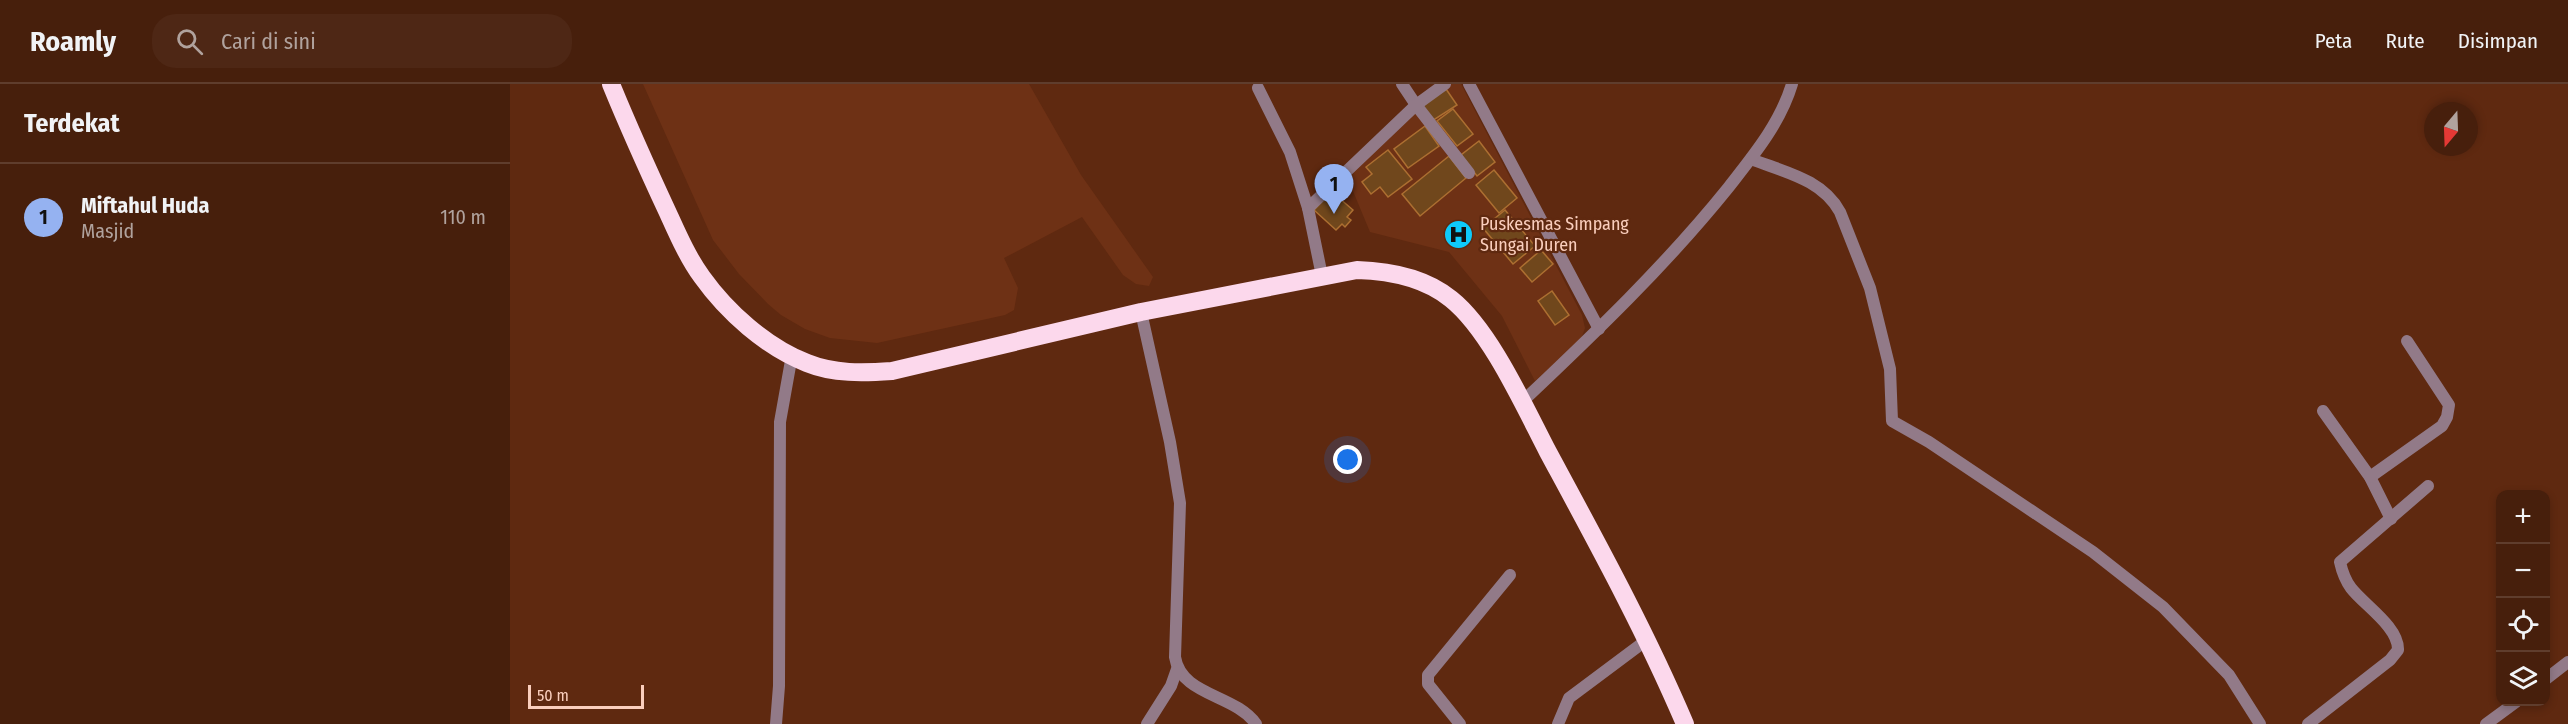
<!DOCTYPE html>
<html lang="id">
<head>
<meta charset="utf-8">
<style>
  body { margin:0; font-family:"Fira Sans Condensed",sans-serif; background:#4e2715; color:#f1f3f6 }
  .controls { position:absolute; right:18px; bottom:18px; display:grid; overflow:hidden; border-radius:12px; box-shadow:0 3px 9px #0003 }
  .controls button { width:54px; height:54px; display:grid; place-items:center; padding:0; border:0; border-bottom:2px solid #5f3d2d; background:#471f0c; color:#f1f3f6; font:30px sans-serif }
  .compass { position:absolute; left:1914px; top:18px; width:54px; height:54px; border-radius:50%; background:#471f0c; box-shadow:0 3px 9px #0003; rotate:199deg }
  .scale { position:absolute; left:18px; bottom:15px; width:116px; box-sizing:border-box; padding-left:6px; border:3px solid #facebd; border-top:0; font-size:16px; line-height:21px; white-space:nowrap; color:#facebd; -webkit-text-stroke:4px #5f2910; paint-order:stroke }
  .you { position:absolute; left:838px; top:376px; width:21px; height:21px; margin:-15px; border:4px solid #fff; border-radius:50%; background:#1a73e8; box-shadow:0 0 0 9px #1a73e833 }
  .badge { display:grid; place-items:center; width:39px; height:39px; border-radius:50%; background:#95b2f1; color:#111; font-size:20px; font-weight:700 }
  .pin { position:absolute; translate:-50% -50px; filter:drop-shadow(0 2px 3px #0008) }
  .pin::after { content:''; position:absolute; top:32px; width:21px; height:18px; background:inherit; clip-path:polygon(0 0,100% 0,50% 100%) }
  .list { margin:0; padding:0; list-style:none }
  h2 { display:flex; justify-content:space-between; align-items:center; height:78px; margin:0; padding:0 24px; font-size:26px }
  h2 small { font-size:20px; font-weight:400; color:#b0a29d }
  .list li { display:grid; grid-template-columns:39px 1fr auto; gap:18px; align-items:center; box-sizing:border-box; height:108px; padding:0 24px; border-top:2px solid #5f3d2d }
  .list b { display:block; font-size:22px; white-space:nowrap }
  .list p { margin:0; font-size:20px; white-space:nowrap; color:#b0a29d }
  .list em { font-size:20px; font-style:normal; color:#b0a29d }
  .icon { flex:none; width:33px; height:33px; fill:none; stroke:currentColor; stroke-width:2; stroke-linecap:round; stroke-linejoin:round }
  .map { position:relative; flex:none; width:2058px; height:640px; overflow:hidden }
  header { display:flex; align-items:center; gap:36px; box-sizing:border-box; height:84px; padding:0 30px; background:#471f0c; border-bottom:2px solid #5f3d2d }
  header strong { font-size:28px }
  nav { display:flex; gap:33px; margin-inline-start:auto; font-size:21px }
  .search { width:420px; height:54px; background:#4e2715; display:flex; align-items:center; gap:15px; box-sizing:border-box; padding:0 21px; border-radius:24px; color:#b0a29d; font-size:22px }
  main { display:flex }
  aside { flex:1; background:#471f0c }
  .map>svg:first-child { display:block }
  .built { fill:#6e3115 }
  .building { fill:#70471c; stroke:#ac6f31; stroke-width:1.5 }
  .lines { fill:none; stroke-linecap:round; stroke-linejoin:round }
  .street { stroke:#927a88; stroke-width:12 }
  .highway { stroke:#fcd8ec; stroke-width:18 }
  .labels { text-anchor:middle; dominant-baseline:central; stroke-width:4.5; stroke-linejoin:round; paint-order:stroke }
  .poi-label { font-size:18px; fill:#facebd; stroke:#5f2910; text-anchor:start }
</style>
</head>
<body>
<header>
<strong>Roamly</strong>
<div class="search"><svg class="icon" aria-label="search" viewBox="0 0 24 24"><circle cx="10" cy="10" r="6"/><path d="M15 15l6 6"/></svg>Cari di sini</div>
<nav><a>Peta</a><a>Rute</a><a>Disimpan</a></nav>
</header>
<main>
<aside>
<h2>Terdekat<small></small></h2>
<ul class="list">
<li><span class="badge">1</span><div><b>Miftahul Huda</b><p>Masjid</p></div><em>110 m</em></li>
</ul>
</aside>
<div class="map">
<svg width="2058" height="640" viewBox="0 0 2058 640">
  <rect width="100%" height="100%" fill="#5f2910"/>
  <g class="built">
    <path d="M133,0h386l52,91 72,102 -4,9 -13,-2 -13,-9 -41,-58 -78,41 14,30 -4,22 -9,5 -128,28 -47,-5 -25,-9 -24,-14 -13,-11 -29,-30 -26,-34z"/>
    <path d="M941,0h10l121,231 3,13 -5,14 -45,39 -33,-65 -53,-64 -79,-20 -22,-53 71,-75z"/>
  </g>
  <g class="building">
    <path d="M936,5l11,16 -25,16 -11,-17z"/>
    <path d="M943,25l20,25 -16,12 -20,-25z"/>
    <path d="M915,42l14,20 -31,22 -14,-19z"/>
    <path d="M969,57l16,21 -18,14 -16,-21z"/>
    <path d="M878,66l24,29 -24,18 -8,-10 -9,7 -9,-12 10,-8 -6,-7z"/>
    <path d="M939,72l17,22 -46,38 -18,-22z"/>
    <path d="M984,86l23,28 -18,15 -23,-28z"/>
    <path d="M821,107l22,19 -6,7 4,3 -6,7 -3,-3 -6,6 -22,-20z"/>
    <path d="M995,126l30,36 -22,18 -30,-36z"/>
    <path d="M1031,166l12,14 -21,18 -12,-14z"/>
    <path d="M1042,207l17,24 -14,10 -17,-24z"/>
  </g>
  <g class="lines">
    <g class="street">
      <path d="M892,0l14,21 53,68"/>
      <path d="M959,0l130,245"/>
      <path d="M748,4l32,64 18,56 14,68"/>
      <path d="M1241,75c33,13 71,20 89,53l30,76 20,81 2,52 37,21 164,110 70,55 66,68 31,49"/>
      <path d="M798,124l108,-103 29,-21"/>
      <path d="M631,228l29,130 10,61 -5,154c6,39 60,37 81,67"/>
      <path d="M1012,318c72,-68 144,-137 206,-214 25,-32 52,-64 64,-104"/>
      <path d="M1813,327l47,66 21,42"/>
      <path d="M1860,393l72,-51 5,-9 2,-12 -42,-64"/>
      <path d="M2036,595l22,-17"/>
      <path d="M266,640l3,-38 1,-264 12,-67"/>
      <path d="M637,640l24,-38 6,-17"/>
      <path d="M950,640l-32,-40v-9l82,-100"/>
      <path d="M1048,640l11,-26 79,-59"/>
      <path d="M1798,640l82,-64 8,-10c1,-23 -34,-45 -47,-62 -6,-8 -9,-17 -11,-26l88,-76"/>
      <path d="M1976,640l30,-22"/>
    </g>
    <path class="highway" d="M101,0c18,44 37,86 57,129 10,22 20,45 34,64 25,35 64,70 105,86 27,11 56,10 85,8l249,-59 216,-42c33,1 67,7 94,29 39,31 73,107 97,153 48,89 97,178 137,272"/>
  </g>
  <defs>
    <symbol id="hospital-disc" viewBox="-11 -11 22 22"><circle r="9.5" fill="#0ecafa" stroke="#5f2910"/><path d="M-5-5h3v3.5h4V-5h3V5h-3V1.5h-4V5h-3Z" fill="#111"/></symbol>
  </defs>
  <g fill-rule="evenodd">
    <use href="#hospital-disc" x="932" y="134" width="33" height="33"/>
  </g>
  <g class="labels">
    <g class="poi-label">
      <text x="970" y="140">Puskesmas Simpang<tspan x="970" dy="21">Sungai Duren</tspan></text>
    </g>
  </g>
</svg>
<div class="controls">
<button>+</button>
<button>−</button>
<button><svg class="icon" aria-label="locate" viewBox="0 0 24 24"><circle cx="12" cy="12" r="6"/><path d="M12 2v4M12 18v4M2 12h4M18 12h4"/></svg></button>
<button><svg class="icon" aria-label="layers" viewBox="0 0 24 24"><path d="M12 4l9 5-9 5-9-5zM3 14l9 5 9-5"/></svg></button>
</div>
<svg class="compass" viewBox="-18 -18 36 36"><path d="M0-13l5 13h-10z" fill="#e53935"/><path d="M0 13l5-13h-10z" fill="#b0a29d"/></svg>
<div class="scale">50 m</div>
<div class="you"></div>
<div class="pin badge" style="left:824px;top:130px">1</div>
</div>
</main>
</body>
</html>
